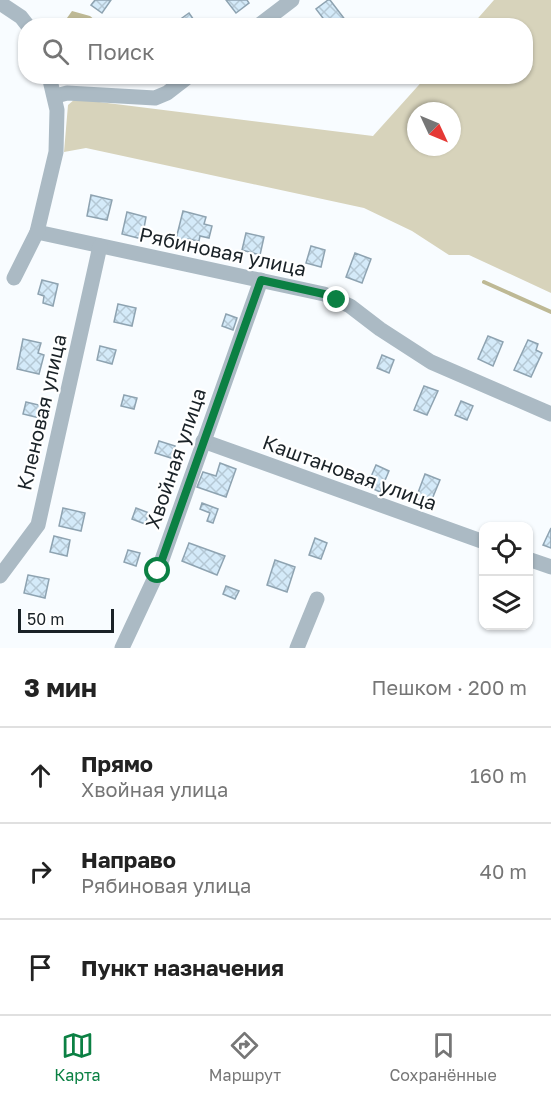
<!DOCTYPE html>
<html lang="ru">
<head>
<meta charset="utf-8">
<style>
  body { margin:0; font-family:"Golos Text",sans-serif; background:#f2f2f2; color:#222 }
  .controls { position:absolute; right:18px; bottom:18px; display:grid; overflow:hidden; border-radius:12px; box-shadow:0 2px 4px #0004 }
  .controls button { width:54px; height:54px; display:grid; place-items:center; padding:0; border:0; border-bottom:2px solid #e0e0e0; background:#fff; color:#222; font:30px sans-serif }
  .compass { position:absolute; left:407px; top:102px; width:54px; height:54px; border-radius:50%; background:#fff; box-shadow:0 2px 4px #0004; rotate:134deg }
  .scale { position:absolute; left:18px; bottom:15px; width:96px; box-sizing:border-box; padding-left:6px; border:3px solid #1a2227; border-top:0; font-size:16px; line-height:21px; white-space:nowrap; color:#1a2227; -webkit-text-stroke:4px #fff; paint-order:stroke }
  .stop { position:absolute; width:18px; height:18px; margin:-14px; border:4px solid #0b8043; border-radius:50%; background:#fff }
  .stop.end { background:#0b8043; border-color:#fff; box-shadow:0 2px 6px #0008 }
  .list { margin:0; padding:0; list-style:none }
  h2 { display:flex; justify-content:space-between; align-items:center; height:78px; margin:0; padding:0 24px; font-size:26px }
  h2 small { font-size:20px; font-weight:400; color:#767676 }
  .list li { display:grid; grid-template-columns:39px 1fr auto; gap:18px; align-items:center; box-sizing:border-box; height:96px; padding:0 24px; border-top:2px solid #e0e0e0 }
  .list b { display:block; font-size:22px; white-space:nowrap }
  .list p { margin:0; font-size:20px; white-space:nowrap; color:#767676 }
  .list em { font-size:20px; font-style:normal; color:#767676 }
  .icon { flex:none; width:33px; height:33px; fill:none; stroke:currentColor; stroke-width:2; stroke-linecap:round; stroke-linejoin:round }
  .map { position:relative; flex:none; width:551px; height:648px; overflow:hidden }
  .search { position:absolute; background:#fff; box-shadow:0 2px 4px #0004; left:18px; right:18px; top:18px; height:66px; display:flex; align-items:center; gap:15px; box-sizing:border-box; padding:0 21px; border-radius:24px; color:#767676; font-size:22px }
  .sheet { height:366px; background:#fff }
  nav { display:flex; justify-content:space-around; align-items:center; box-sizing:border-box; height:84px; border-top:2px solid #e0e0e0; background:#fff; font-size:16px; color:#767676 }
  nav a { display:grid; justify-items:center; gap:3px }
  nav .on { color:#0b8043 }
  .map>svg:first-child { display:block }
  .grass { fill:#d7d3bb; fill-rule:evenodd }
  .water { fill:#beb995 }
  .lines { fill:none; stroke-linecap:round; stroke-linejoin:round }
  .stream { stroke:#beb995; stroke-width:4 }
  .building { fill:url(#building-cross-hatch); stroke:#8ea3b1; stroke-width:1.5 }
  .minor { stroke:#abbac4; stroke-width:15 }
  .route { stroke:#0b8043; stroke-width:8 }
  .labels { text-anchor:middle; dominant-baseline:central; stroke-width:4.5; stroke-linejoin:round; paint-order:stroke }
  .street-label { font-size:20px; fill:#1a2227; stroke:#fff }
</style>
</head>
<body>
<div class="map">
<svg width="551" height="648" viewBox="0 0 551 648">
  <defs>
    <pattern id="building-cross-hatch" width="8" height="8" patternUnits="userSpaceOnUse" patternTransform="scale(1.5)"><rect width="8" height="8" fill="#d4eaf9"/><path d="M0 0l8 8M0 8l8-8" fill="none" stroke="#b5c8d5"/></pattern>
  </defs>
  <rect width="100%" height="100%" fill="#f8fcff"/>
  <path class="grass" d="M494,0h57v293l-82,-38h-20l-37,-24 -48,-23 -278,-60 -22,4 4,-47 7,-6 298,37 53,-59 100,-1v-50l-54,-1zM416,111h36v36h-36z"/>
  <path class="water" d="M72,11l18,5 11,9h-39z"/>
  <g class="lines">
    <path class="stream" d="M484,282l67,30"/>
  </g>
  <g class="building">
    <path d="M95,0h16l-9,13 -11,-8z"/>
    <path d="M226,0h21l2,3 -13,10z"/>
    <path d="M328,0h2l16,21 -6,5h-11l-13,-17z"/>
    <path d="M189,13l9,13h-20l-3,-3z"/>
    <path d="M91,195l21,5 -5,20 -20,-4z"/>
    <path d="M183,211l23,6 -2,7 8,2 -3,12 -9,-2 -1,5 -11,-2 -2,7 -11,-3z"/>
    <path d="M127,212l19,5 -4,22 -20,-5z"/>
    <path d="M246,233l18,4 -4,18 -18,-5z"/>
    <path d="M311,246l14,4 -4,17 -15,-4z"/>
    <path d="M355,253l16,6 -9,24 -16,-6z"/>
    <path d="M42,280l16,4 -5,22 -10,-3 1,-7 -6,-2z"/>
    <path d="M118,304l18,4 -4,18 -18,-4z"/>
    <path d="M226,314l11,4 -4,12 -11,-4z"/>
    <path d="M488,336l15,6 -10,24 -15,-7z"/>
    <path d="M23,339l18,4 -3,10 6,2 -5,19 -22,-5z"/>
    <path d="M528,340l10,4 -2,6 6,3 -11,24 -17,-7z"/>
    <path d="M100,346l16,4 -4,14 -15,-4z"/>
    <path d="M382,355l12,5 -5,13 -12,-5z"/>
    <path d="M424,386l14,5 -11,24 -13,-5z"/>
    <path d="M124,395l13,3 -3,11 -13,-3z"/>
    <path d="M461,401l12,5 -6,14 -12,-5z"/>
    <path d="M26,402l21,5 -3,12 -21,-5z"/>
    <path d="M159,441l16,5 -4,12 -16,-5z"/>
    <path d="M220,463l16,6 -10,28 -29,-10 6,-15 13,4z"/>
    <path d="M376,465l13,6 -9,21 -13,-6z"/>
    <path d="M425,474l15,6 -10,24 -14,-6z"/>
    <path d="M202,503l16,6 -5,14 -6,-2 3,-8 -10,-4z"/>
    <path d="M63,508l22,5 -4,18 -22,-5z"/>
    <path d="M136,508l13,5 -4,11 -13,-5z"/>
    <path d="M551,528v20l-8,-3z"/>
    <path d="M54,536l16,4 -3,16 -17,-4z"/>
    <path d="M315,538l12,5 -6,16 -12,-4z"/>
    <path d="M189,543l36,13 -8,19 -35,-14z"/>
    <path d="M128,550l12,3 -4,13 -12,-4z"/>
    <path d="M275,560l20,7 -8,25 -20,-7z"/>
    <path d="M28,575l21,4 -4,19 -21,-5z"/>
    <path d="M226,586l13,5 -4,8 -12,-5z"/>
  </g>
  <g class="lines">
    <g class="minor">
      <path d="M0,3l21,14 7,9"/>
      <path d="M258,26l34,-26"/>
      <path d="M56,96l11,-3 88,5 12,-5 22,-17"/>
      <path d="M37,232l287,62 26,12 30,23 51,33 120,52"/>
      <path d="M14,278l23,-46 19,-80 1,-42 -8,-34"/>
      <path d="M203,441l281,101"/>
      <path d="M528,559l23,8"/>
      <path d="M0,576l38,-51 62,-279"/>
      <path d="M122,648l36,-77 103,-291"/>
      <path d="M297,648l20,-49"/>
    </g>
  </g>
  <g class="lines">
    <path class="route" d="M158,571l103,-291 63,14 13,6"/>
  </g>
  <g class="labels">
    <g class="street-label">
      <text transform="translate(223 251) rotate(12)">Рябиновая улица</text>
      <text transform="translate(41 412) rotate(-77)">Кленовая улица</text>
      <text transform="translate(175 458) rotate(-71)">Хвойная улица</text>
      <text transform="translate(350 472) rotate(20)">Каштановая улица</text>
    </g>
  </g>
</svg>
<div class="controls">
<button><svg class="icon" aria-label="locate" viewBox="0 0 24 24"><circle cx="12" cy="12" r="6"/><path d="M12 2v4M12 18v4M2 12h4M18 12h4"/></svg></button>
<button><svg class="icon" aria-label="layers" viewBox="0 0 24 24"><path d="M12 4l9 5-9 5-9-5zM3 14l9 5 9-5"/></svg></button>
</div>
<svg class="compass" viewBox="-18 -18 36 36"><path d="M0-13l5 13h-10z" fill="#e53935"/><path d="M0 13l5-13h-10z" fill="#767676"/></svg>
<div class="scale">50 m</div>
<div class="stop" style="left:158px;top:571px"></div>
<div class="stop end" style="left:337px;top:300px"></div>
<div class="search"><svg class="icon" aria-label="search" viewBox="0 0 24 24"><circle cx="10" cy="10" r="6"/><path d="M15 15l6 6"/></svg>Поиск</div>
</div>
<section class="sheet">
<h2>3 мин<small>Пешком · 200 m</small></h2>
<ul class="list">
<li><svg class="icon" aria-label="ahead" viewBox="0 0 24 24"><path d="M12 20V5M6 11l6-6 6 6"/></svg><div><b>Прямо</b><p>Хвойная улица</p></div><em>160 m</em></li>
<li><svg class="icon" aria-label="right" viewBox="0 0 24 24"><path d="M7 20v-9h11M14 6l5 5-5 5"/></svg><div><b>Направо</b><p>Рябиновая улица</p></div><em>40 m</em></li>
<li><svg class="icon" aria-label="arrive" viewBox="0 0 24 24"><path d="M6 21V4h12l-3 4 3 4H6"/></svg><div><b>Пункт назначения</b></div></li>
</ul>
</section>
<nav>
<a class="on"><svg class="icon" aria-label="map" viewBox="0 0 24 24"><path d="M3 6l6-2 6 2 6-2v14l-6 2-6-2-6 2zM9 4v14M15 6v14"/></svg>Карта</a>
<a><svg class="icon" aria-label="directions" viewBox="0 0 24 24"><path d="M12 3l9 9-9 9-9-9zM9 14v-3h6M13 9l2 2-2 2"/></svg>Маршрут</a>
<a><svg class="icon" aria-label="saved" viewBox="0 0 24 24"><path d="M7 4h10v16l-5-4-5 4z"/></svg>Сохранённые</a>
</nav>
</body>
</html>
